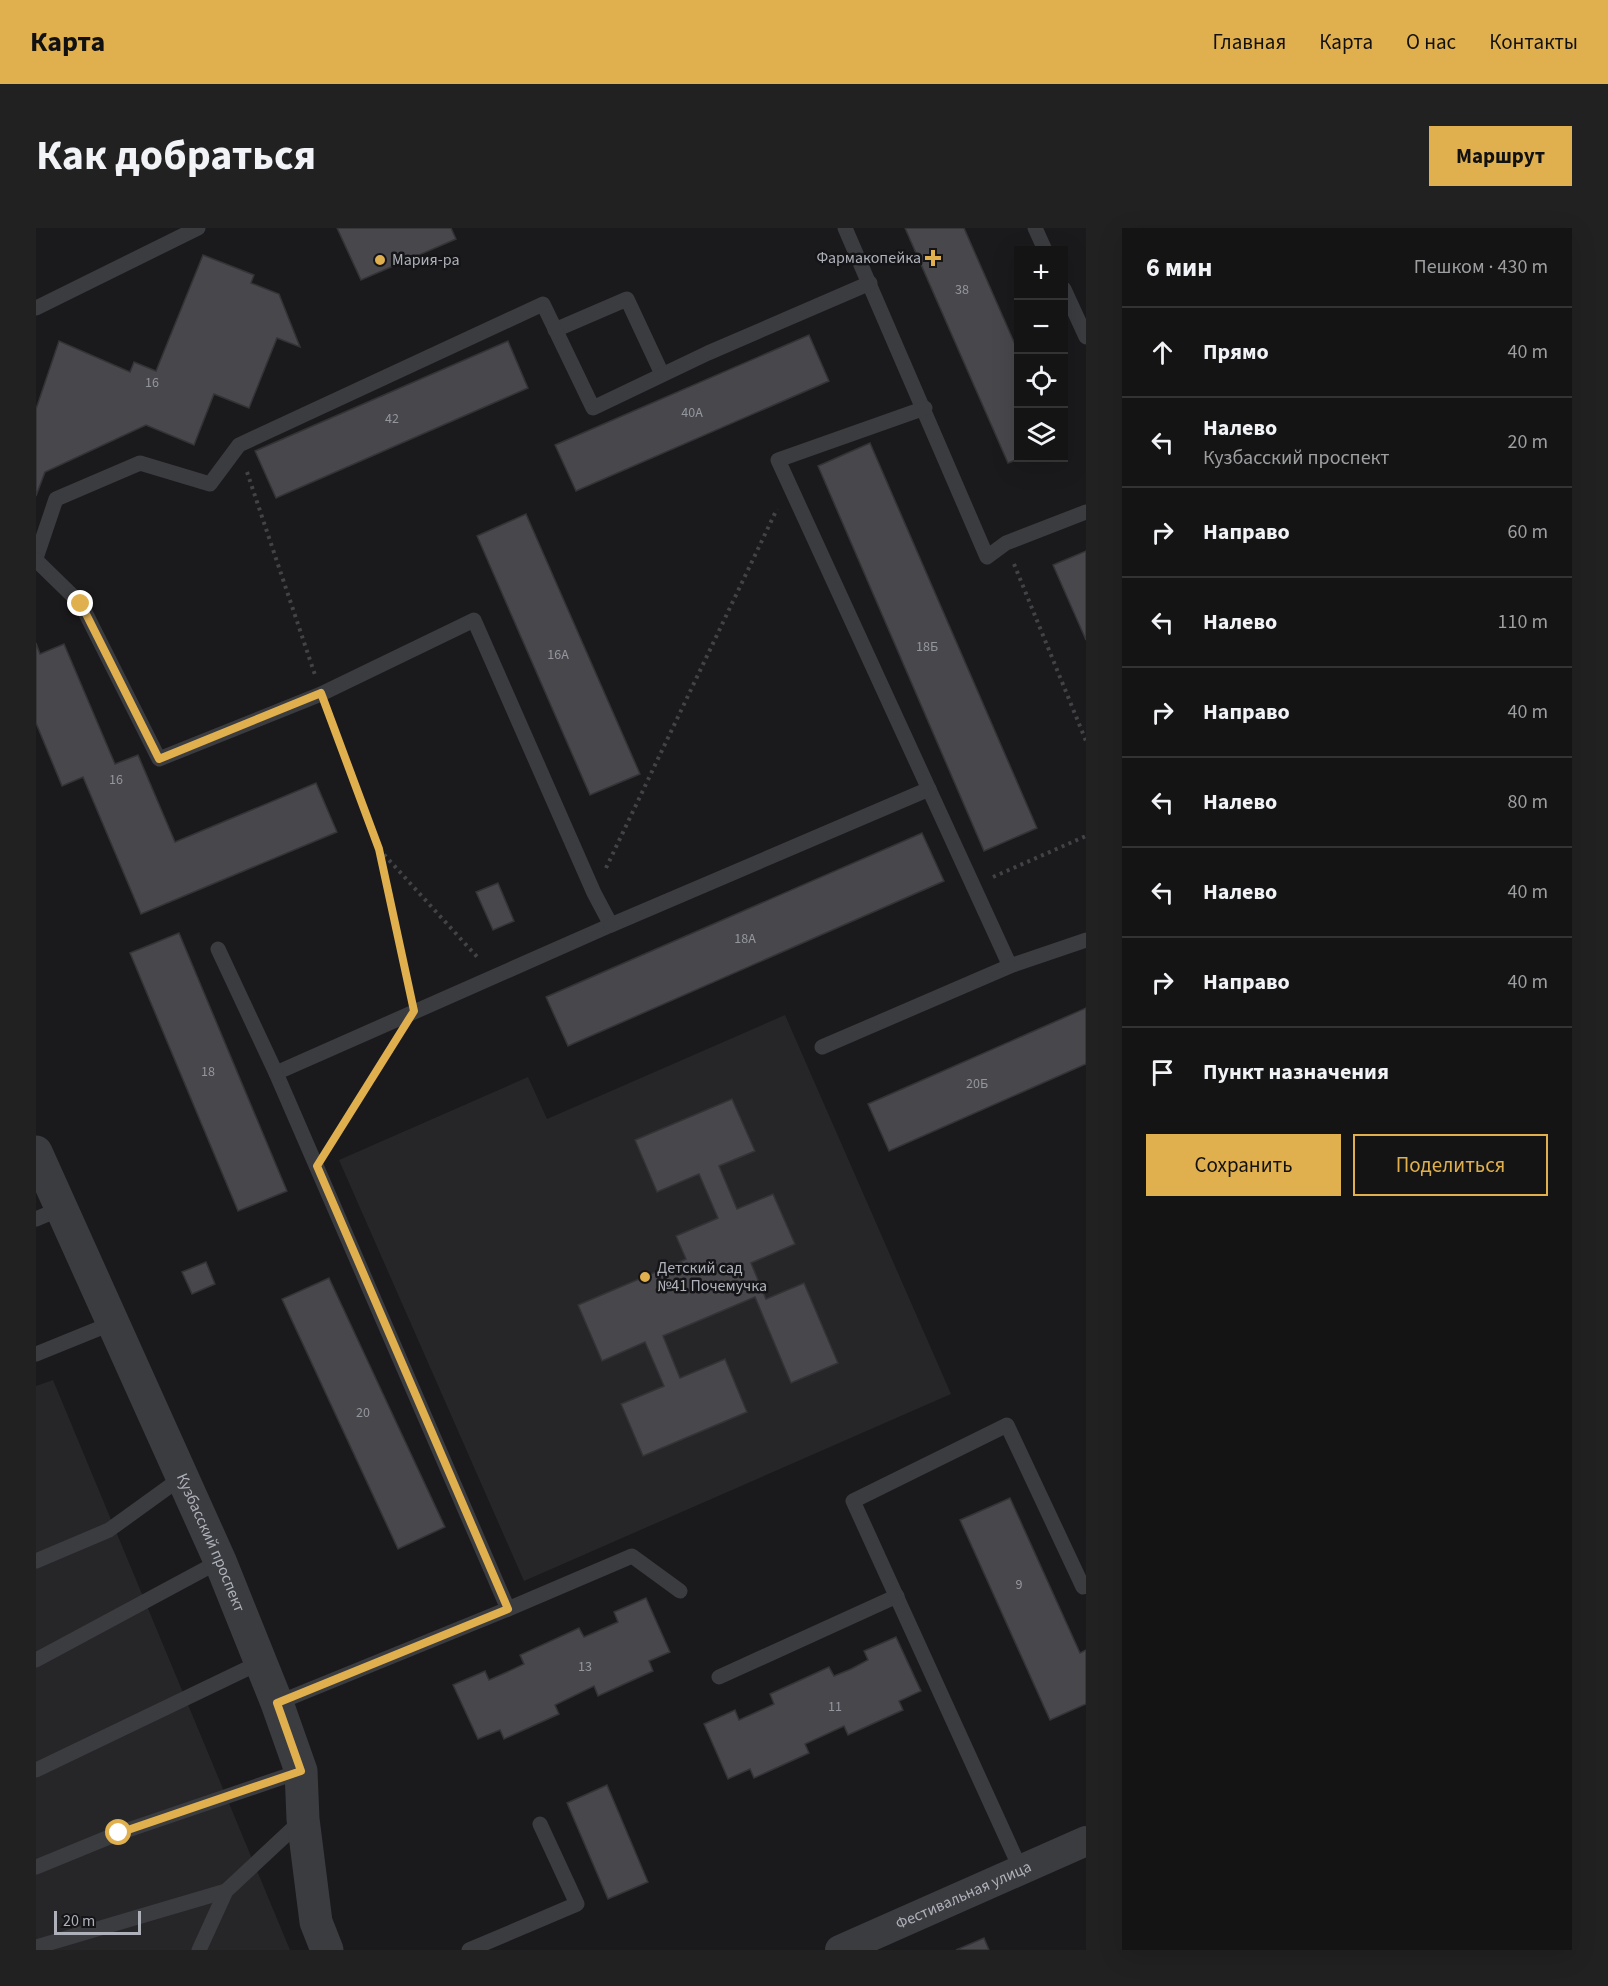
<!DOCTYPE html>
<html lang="ru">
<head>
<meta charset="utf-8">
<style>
  body { margin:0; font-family:"Source Sans 3",sans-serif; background:#212122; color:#f1f3f6 }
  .controls { position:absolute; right:18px; top:18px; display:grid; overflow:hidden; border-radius:0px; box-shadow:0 6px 24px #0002 }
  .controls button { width:54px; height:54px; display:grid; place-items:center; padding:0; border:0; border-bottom:2px solid #333334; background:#141415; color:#f1f3f6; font:30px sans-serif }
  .scale { position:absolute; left:18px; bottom:15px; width:87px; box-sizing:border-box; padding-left:6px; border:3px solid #aeb1ba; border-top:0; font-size:16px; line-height:21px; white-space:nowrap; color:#aeb1ba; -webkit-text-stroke:4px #151517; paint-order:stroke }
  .stop { position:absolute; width:18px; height:18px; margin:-14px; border:4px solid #e0af4e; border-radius:50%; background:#fff }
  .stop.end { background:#e0af4e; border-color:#fff; box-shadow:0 2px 6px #0008 }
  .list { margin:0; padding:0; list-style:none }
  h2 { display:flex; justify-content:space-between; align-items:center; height:78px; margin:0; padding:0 24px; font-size:26px }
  h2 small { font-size:20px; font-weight:400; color:#9d9ea0 }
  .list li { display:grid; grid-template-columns:39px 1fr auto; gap:18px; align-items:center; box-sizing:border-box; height:90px; padding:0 24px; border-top:2px solid #333334 }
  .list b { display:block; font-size:22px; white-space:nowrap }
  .list p { margin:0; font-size:20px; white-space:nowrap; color:#9d9ea0 }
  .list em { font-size:20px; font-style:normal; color:#9d9ea0 }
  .actions { display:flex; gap:12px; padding:18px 24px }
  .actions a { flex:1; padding:14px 0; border:2px solid #e0af4e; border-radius:0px; text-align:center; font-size:21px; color:#e0af4e }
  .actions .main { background:#e0af4e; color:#111 }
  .icon { flex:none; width:33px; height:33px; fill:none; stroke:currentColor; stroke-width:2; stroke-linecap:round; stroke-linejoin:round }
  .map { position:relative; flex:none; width:1050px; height:1722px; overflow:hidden; border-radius:0px }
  header { display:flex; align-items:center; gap:36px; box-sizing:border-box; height:84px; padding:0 30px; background:#e0af4e; color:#111 }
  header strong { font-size:28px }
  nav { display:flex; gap:33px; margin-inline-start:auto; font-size:21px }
  .intro { display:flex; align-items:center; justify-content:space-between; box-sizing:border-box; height:144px; padding:0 36px }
  h1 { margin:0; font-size:42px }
  .button { padding:15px 27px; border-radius:0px; background:#e0af4e; color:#111; font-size:21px; font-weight:700 }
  main { display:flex; gap:36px; padding:0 36px }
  aside { flex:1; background:#141415; border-radius:0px; box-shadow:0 6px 24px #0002 }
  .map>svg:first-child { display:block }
  .built { fill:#262629 }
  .building { fill:#47474c; stroke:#343437; stroke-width:1.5 }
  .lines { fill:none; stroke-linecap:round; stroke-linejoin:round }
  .path { stroke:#414347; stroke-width:4; stroke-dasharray:3 4.5; stroke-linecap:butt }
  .service { stroke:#3b3c40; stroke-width:15 }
  .minor { stroke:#3b3c40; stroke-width:30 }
  .tertiary { stroke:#3b3c40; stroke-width:33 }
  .route { stroke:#e0af4e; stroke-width:8 }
  .poi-dot { fill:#e0af4e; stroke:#151517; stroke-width:2 }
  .labels { text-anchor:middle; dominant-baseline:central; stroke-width:5; stroke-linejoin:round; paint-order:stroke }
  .number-label { font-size:14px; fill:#94969e }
  .poi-label { font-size:16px; fill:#aeb1ba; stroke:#151517; text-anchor:start }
  .street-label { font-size:16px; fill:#aeb1ba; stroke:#151517 }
</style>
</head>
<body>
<header>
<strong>Карта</strong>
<nav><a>Главная</a><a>Карта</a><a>О нас</a><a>Контакты</a></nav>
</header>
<div class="intro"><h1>Как добраться</h1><a class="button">Маршрут</a></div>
<main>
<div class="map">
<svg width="1050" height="1722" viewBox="0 0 1050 1722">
  <rect width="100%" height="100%" fill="#1a1a1c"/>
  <g class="built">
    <path d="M749,787l166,379 -427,187 -185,-421 189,-83 19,42z"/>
    <path d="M17,1152l237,570h-254v-564z"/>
  </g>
  <g class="building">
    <path d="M301,0h114l5,11 -95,41z"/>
    <path d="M869,0h59l54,123v107h3l-13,5z"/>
    <path d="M167,27l51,20 -3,8 28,11 21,53 -23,-9 -28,70 -35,-14 -20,51 -48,-20 -101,47 -9,24v-87l23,-68 71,31 4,-10 22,9z"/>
    <path d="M773,107l20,46 -253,110 -21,-46z"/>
    <path d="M472,113l20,47 -252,110 -21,-47z"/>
    <path d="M834,215l167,385 -53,23 -166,-385z"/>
    <path d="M490,286l114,260 -50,21 -113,-259z"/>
    <path d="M1050,323v89l-33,-75z"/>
    <path d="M0,415l4,11 24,-10 51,120 23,-9 37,87 141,-59 21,49 -196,82 -58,-137 -21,9 -26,-63z"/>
    <path d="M886,605l22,48 -376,165 -22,-49z"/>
    <path d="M462,655l16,38 -21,9 -17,-38z"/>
    <path d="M143,705l108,258 -49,20 -108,-258z"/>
    <path d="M1050,780v56l-197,87 -21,-47z"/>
    <path d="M696,871l23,52 -36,15 18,43 36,-15 22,50 -44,19 15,36 38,-16 34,80 -47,20 -36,-86 -92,39 17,42 45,-19 22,53 -104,44 -22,-52 43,-18 -19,-44 -43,19 -24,-56 108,-46 -10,-23 42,-18 -19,-44 -42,18 -22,-52z"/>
    <path d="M170,1034l9,22 -23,10 -10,-22z"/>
    <path d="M293,1050l116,249 -47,22 -116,-250z"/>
    <path d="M974,1270l70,155 6,-3v54l-36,16 -90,-200z"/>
    <path d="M610,1370l24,54 -21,9 4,10 -55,25 -4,-10 -39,19 4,9 -55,25 -4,-9 -22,9 -25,-54 32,-14 4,9 18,-8 17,-8 -4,-9 59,-27 5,9 34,-15 -4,-10z"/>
    <path d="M860,1409l25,54 -22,10 4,9 -55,25 -4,-9 -39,18 4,9 -55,25 -4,-9 -22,10 -24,-55 31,-14 4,10 35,-16 -4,-10 59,-27 5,9 17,-7 17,-9 -4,-9z"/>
    <path d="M571,1557l41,97 -40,17 -41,-96z"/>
    <path d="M948,1710l5,12h-33z"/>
  </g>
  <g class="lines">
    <g class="path">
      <path d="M211,244l68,203"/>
      <path d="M978,336l72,177"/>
      <path d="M292,485l51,136 30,141"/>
      <path d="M343,621l100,110"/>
      <path d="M570,640l171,-359"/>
      <path d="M957,649l93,-41"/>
      <path d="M295,915l60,-95"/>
    </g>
    <g class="service">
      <path d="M809,0l142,329 19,-14 80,-31"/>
      <path d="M999,0l10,22"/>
      <path d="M1028,61l22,48"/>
      <path d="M0,80l162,-80"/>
      <path d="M519,102l72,-31 35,75"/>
      <path d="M889,180l-147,52 232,506 76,-26"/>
      <path d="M0,330l20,-59 84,-36 70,21 29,-39 304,-141 50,104 115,-55 162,-70"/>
      <path d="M0,332l45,44 78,155 162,-65 153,-74 120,273 17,32 -335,148 232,536 124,-53 48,35"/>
      <path d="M575,697l318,-136"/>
      <path d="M182,721l58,124"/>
      <path d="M786,819l188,-81"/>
      <path d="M0,991l26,-11"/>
      <path d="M0,1126l79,-32"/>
      <path d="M0,1333l73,-31 72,-52"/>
      <path d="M0,1432l184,-99"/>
      <path d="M683,1449l178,-81"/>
      <path d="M241,1475l231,-94"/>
      <path d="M0,1542l225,-108"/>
      <path d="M0,1639l83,-34 182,-62"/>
      <path d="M985,1642l-168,-369 154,-76 76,162 3,-1"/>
      <path d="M0,1719l190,-56"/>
      <path d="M163,1722l27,-59 77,-72"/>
      <path d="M433,1722l108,-46 -37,-80"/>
    </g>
    <path class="minor" id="s1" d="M804,1722l246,-109"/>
    <path class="tertiary" id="s2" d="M0,924l184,409 57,142 24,68 2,48 13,103 11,28"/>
  </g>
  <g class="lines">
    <path class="route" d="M45,376l78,155 162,-66 58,156 35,162 -97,155 191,443 -231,94 24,68 -182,62"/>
  </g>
  <g class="poi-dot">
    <path d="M894 21h6v6h6v6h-6v6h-6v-6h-6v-6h6z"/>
    <circle cx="344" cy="32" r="6"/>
    <circle cx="609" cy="1049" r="6"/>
  </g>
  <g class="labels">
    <g class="number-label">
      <text x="926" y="62">38</text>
      <text x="116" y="155">16</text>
      <text x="656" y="185">40А</text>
      <text x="356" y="191">42</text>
      <text x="891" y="419">18Б</text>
      <text x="522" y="427">16А</text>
      <text x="80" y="552">16</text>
      <text x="709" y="711">18А</text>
      <text x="172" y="844">18</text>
      <text x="941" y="856">20Б</text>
      <text x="327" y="1185">20</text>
      <text x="983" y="1357">9</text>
      <text x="549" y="1439">13</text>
      <text x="799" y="1479">11</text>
    </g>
    <g class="poi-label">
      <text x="885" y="30" text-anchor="end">Фармакопейка</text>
      <text x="356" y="32">Мария-ра</text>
      <text x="621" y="1040">Детский сад<tspan x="621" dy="18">№41 Почемучка</tspan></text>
    </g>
    <g class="street-label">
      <text stroke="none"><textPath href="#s2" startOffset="428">Кузбасский проспект</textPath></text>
      <text stroke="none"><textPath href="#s1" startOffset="135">Фестивальная улица</textPath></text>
    </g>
  </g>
</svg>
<div class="controls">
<button>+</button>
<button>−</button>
<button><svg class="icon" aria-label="locate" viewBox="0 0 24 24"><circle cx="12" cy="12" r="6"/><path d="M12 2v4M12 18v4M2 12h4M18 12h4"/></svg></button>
<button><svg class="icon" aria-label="layers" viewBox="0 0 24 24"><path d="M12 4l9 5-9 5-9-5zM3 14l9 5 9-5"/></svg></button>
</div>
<div class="scale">20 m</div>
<div class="stop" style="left:83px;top:1605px"></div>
<div class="stop end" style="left:45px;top:376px"></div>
</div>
<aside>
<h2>6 мин<small>Пешком · 430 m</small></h2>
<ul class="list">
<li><svg class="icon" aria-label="ahead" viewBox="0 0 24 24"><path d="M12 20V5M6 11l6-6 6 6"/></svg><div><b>Прямо</b></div><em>40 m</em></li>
<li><svg class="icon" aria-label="left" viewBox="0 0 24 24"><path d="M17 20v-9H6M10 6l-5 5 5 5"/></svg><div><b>Налево</b><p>Кузбасский проспект</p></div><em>20 m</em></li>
<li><svg class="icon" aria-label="right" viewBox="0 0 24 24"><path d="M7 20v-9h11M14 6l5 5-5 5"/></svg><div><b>Направо</b></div><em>60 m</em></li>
<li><svg class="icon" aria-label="left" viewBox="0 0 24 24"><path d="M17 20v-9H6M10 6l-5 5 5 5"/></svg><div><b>Налево</b></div><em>110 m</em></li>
<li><svg class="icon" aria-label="right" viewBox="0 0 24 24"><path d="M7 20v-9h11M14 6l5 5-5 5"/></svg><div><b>Направо</b></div><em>40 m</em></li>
<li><svg class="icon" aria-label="left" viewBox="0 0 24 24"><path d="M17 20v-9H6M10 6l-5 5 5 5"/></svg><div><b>Налево</b></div><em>80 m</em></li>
<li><svg class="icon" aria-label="left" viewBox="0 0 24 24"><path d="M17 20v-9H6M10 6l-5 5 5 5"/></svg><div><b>Налево</b></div><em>40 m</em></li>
<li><svg class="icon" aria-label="right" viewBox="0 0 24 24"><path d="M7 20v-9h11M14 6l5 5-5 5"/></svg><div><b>Направо</b></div><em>40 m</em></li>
<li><svg class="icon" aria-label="arrive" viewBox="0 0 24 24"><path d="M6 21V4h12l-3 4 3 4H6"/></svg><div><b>Пункт назначения</b></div></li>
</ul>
<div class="actions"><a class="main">Сохранить</a><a>Поделиться</a></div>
</aside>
</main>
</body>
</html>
